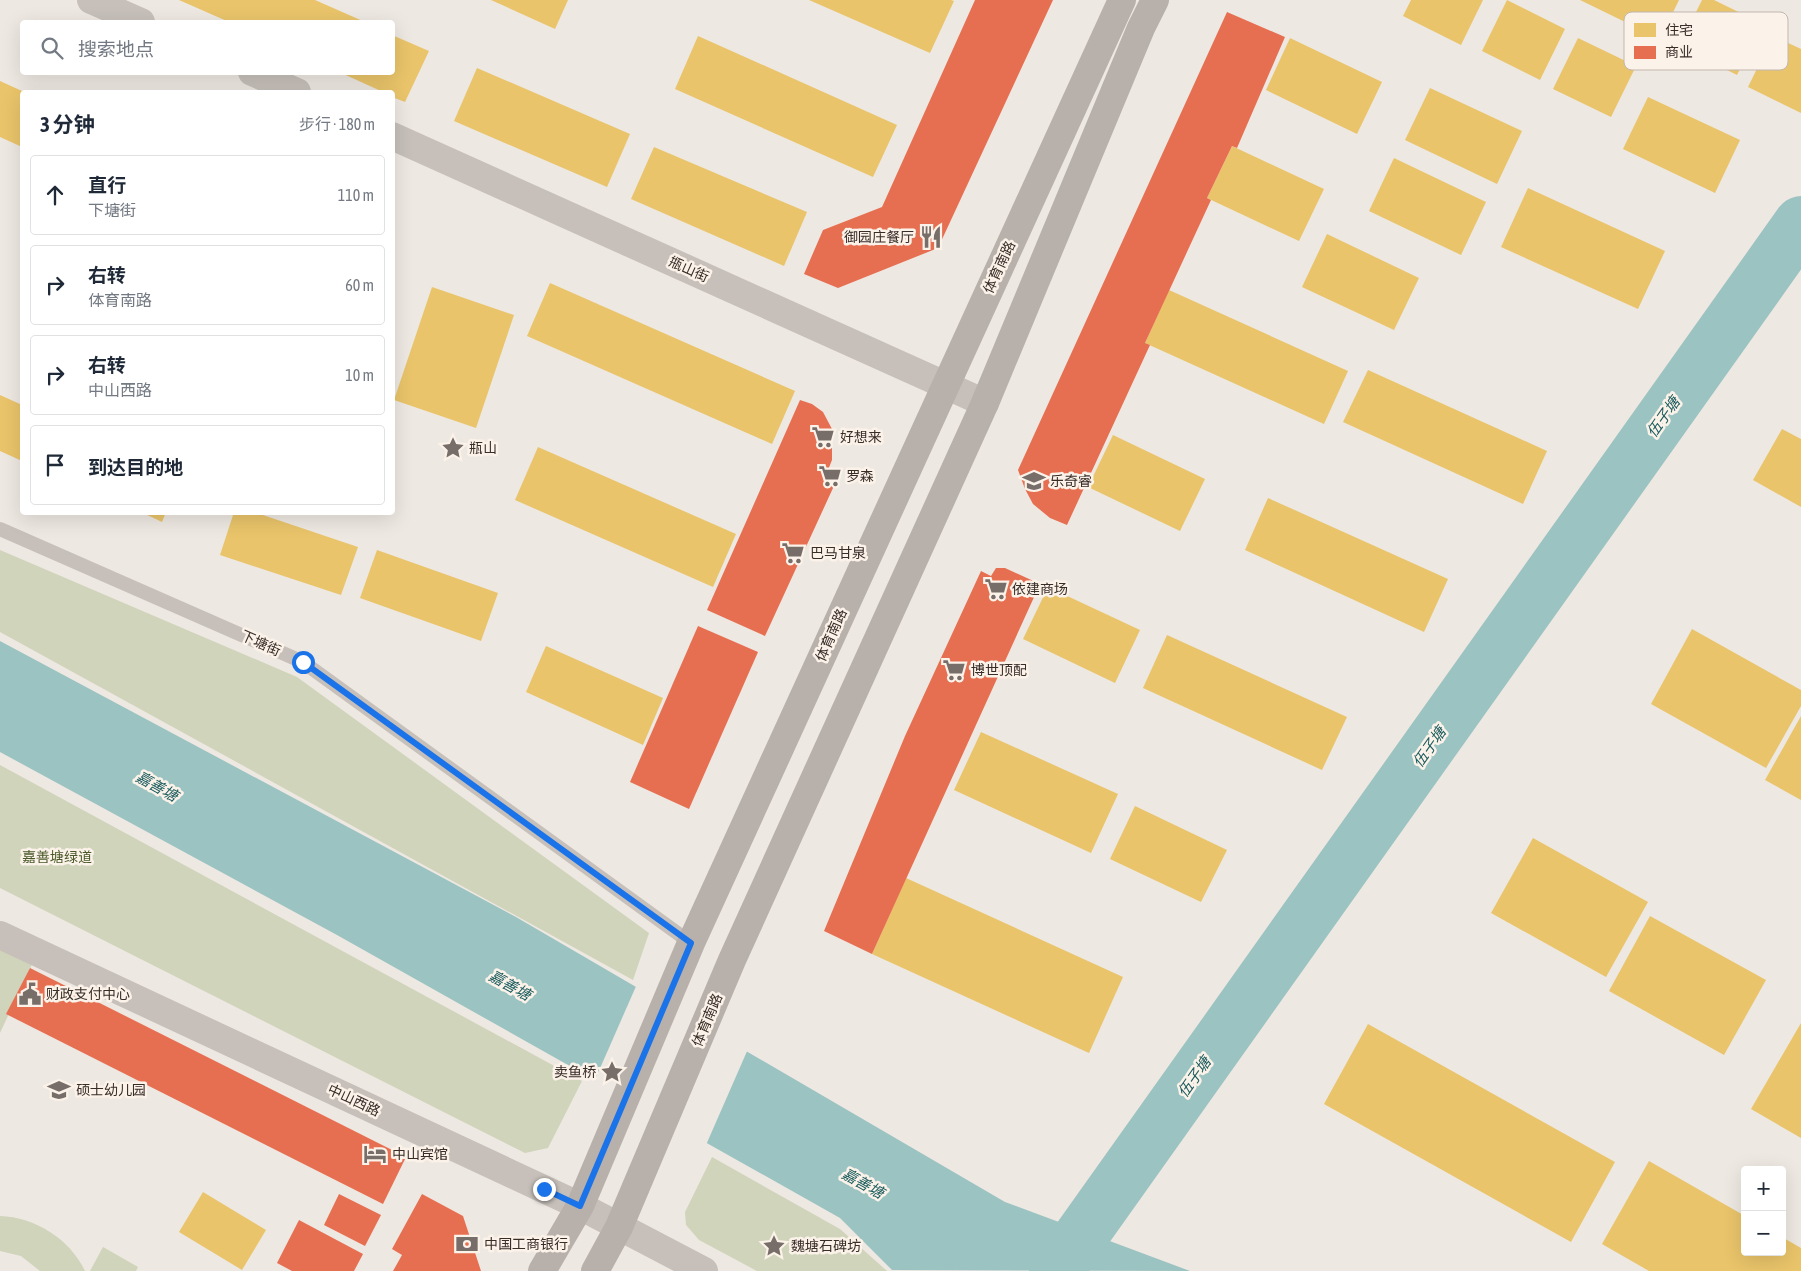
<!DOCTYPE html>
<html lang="zh">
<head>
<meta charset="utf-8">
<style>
  body { margin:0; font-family:"Asap Condensed","Noto Sans SC",sans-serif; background:#f6f6f7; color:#1f2937 }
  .controls { position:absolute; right:15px; bottom:15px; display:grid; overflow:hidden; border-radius:5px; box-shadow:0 5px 20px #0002 }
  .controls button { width:45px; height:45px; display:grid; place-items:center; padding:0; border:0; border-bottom:1px solid #e0e1e3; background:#fff; color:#1f2937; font:25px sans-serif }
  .stop { position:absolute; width:15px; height:15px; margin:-11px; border:4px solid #1a73e8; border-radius:50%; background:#fff }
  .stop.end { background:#1a73e8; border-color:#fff; box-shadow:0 1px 5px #0008 }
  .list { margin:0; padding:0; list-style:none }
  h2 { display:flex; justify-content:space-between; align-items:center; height:65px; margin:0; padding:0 20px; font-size:21px }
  h2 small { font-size:16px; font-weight:400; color:#747a83 }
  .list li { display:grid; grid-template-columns:32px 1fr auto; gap:15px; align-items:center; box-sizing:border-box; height:80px; margin:0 10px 10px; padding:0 10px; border:1px solid #e0e1e3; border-radius:5px }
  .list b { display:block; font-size:19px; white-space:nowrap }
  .list p { margin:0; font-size:16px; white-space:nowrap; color:#747a83 }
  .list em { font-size:16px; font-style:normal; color:#747a83 }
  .icon { flex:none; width:28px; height:28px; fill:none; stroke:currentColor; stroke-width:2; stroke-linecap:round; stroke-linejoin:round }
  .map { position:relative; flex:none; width:1801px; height:1271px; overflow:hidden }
  .search { position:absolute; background:#fff; box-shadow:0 5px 20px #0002; left:20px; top:20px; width:375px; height:55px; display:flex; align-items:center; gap:12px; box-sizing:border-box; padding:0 18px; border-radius:5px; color:#747a83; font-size:19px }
  .panel { position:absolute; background:#fff; box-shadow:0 5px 20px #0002; left:20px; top:90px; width:375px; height:425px; border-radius:5px }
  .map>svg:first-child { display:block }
  .green { fill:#d0d4ba }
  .water { fill:#9bc3c1 }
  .pier { fill:#eee8e2 }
  .homes { fill:#e9c46a }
  .shops { fill:#e76f51 }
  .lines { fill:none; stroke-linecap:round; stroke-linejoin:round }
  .river { stroke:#9bc3c1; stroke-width:54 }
  .lane { stroke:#c7c0ba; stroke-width:14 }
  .street { stroke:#c7c0ba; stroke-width:28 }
  .secondary { stroke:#b8b0aa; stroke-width:28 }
  .route { stroke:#1a73e8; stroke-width:6 }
  .labels { text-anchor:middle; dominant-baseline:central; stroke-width:5; stroke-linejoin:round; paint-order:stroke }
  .poi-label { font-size:14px; fill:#392d28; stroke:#fbf2e9; text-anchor:start }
  .street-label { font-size:14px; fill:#392d28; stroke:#fbf2e9 }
  .park-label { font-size:14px; fill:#495929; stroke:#fbf2e9 }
  .water-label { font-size:15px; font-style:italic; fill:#1a5c5e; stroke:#fbf2e9 }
  .key { fill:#fbf2e9; stroke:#c1b7af; stroke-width:1 }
  .key-label { font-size:14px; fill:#392d28 }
</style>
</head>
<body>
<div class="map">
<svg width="1801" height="1271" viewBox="0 0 1801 1271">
  <rect width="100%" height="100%" fill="#eee8e2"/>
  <g class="green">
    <path d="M0,550l297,127 352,256 -16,47 -633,-348z"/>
    <path d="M0,765l582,316 -34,67 -23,5 -525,-265z"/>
    <path d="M0,944l34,16 -34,73z"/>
    <path d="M712,1157l128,72 47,42h-130l-58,-31 -13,-15 -1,-13z"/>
    <path d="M0,1216c35,1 70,23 85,55h-45l-19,-15 -21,-5z"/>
    <path d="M103,1247l35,20 -2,4h-46z"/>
  </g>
  <path class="water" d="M0,641l516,276 489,285 185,69 -298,-1 -52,-52 -503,-283 -337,-183z"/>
  <path class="pier" d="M637,984l111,65 -42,96 -112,-63z"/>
  <g class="homes">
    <path d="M179,0h136l50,22h-136z"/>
    <path d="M491,0h77l-13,29z"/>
    <path d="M809,0h142l3,1 -24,52z"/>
    <path d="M1411,0h72l-22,45 -58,-29z"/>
    <path d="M1507,0l58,29 -25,51 -58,-29z"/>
    <path d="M1580,0h99l-19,39z"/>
    <path d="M1702,0h12l49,24 -26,51 -58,-29z"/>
    <path d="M392,35l37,16 -24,51 -13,-5v-5h-9l-44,-20h53z"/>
    <path d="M698,36l199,89 -24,52 -198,-88z"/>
    <path d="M1773,36l28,13v64l-53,-26z"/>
    <path d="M1290,38l92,44 -25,52 -91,-44z"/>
    <path d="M1578,38l58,28 -25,51 -58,-28z"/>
    <path d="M477,68l153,66 -23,53 -153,-66z"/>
    <path d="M0,81l22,10v56l-22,-10z"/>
    <path d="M1430,88l92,43 -25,53 -92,-44z"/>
    <path d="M1648,97l92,43 -25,53 -92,-44z"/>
    <path d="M1232,146l92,43 -25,52 -92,-43z"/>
    <path d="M654,147l153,65 -23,54 -153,-67z"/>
    <path d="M1394,158l92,44 -25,53 -92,-44z"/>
    <path d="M1528,188l137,63 -27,58 -137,-62z"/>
    <path d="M1327,234l92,44 -25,52 -92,-43z"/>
    <path d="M550,283l245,108 -23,53 -245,-108z"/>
    <path d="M432,287l82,28 -38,113 -82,-28z"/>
    <path d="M1169,290l179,81 -24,53 -179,-81z"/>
    <path d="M1368,370l179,81 -24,53 -180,-82z"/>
    <path d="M0,395l22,10v56l-22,-10z"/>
    <path d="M1782,429l19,10v68l-48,-27z"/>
    <path d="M1113,435l92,44 -25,52 -92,-44z"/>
    <path d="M538,447l198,87 -23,53 -198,-87z"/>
    <path d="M1268,498l180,81 -24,53 -179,-82z"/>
    <path d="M141,512h25l-4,10z"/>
    <path d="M234,512h20l104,35 -17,48 -121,-40z"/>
    <path d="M377,550l121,43 -17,48 -121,-43z"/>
    <path d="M1048,587l92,43 -25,53 -92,-44z"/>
    <path d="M1692,629l109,61v16l-35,62 -115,-64z"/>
    <path d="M1167,635l180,82 -25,53 -179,-82z"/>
    <path d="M546,646l117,52 -20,47 -117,-53z"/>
    <path d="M1801,716v84l-36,-20z"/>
    <path d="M981,732l137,62 -27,59 -137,-63z"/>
    <path d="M1135,806l92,44 -26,52 -91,-43z"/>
    <path d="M1533,838l115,64 -42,75 -115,-64z"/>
    <path d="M906,878l217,99 -34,76 -217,-99z"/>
    <path d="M1650,916l116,64 -42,75 -115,-64z"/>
    <path d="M1801,1023v115l-50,-29z"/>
    <path d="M1368,1024l247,138 -44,80 -247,-138z"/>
    <path d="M1649,1161l96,55v36h37v-15l19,11v23h-152l-47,-27z"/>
    <path d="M203,1192l63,38 -24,40 -63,-38z"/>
  </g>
  <g class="shops">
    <path d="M975,0h78l-115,248 -100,40 -34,-14 19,-44 59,-23z"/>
    <path d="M1227,12l58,25 -48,111 -5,-2 -25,52 4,2 -66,143 5,2 -83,180 -17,-7 -17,-14 -8,-15 -7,-19z"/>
    <path d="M800,400l12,4 11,8 9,17v31l-4,10 11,5 -74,161 -58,-26z"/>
    <path d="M996,568h9l35,16 -168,370 -48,-23 81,-195 76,-165 10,5z"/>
    <path d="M698,626l60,26 -69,157 -59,-27z"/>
    <path d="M30,968l376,189 -23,47 -377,-190z"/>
    <path d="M339,1194l42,21 -16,31 -41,-21z"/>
    <path d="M422,1194l41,22 18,55h-88l9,-16 -10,-6z"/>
    <path d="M299,1220l64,34 -9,17h-62l-15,-8z"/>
  </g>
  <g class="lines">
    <path class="river" d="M1056,1271l745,-1048"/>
    <path class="lane" d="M0,529l303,133 388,281"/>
    <g class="street">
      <path d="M91,0l50,22"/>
      <path d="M252,72l45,20"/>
      <path d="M392,136l593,267"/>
      <path d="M0,935l580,271 124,65"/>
    </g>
    <g class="secondary">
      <path d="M542,1271l38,-65 111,-263 431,-943"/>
      <path d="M595,1271l24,-44 113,-267 253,-557 156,-375 14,-28"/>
    </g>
  </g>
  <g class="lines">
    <path class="route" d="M303,662l388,281 -111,263 -36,-17"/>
  </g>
  <defs>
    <symbol id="restaurant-bare" viewBox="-9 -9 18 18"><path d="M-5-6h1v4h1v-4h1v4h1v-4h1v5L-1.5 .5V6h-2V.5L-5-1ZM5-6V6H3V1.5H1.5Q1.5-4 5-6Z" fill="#786e69" stroke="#fbf2e9" stroke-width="2.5" paint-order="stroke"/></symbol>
    <symbol id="supermarket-bare" viewBox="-9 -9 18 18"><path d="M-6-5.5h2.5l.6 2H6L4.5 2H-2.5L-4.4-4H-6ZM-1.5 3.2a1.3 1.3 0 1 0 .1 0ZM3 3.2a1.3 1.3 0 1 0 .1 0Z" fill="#786e69" stroke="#fbf2e9" stroke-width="2.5" paint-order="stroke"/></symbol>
    <symbol id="sight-bare" viewBox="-9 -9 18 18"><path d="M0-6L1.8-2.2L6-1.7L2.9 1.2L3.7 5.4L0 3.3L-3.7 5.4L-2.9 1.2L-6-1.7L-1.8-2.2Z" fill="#786e69" stroke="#fbf2e9" stroke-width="2.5" paint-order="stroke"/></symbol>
    <symbol id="school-bare" viewBox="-9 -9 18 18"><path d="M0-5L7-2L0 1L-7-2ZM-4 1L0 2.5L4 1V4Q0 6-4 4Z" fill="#786e69" stroke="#fbf2e9" stroke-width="2.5" paint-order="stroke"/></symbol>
    <symbol id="civic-bare" viewBox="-9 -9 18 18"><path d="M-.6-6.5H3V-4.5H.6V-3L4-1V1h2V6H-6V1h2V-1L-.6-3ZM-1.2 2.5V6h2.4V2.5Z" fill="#786e69" stroke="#fbf2e9" stroke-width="2.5" paint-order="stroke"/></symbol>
    <symbol id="hotel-bare" viewBox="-9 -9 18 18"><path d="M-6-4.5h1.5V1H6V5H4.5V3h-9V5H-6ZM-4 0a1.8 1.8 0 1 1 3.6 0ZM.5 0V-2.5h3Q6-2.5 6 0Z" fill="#786e69" stroke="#fbf2e9" stroke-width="2.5" paint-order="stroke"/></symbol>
    <symbol id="bank-bare" viewBox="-9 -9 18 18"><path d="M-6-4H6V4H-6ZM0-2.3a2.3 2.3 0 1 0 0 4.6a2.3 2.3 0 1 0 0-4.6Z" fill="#786e69" stroke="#fbf2e9" stroke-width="2.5" paint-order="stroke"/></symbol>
  </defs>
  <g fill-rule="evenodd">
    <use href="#restaurant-bare" x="915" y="221" width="32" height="32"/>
    <use href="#supermarket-bare" x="807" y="421" width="32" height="32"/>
    <use href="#sight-bare" x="437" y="432" width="32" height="32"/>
    <use href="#supermarket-bare" x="814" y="460" width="32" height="32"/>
    <use href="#school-bare" x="1018" y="465" width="32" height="32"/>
    <use href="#supermarket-bare" x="777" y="537" width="32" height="32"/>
    <use href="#supermarket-bare" x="980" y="573" width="32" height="32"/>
    <use href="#supermarket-bare" x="938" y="654" width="32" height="32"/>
    <use href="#civic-bare" x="14" y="978" width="32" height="32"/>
    <use href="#sight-bare" x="596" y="1056" width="32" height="32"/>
    <use href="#school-bare" x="43" y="1074" width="32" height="32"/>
    <use href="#hotel-bare" x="359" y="1138" width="32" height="32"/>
    <use href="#bank-bare" x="451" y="1228" width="32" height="32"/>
    <use href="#sight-bare" x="758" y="1230" width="32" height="32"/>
  </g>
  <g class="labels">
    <g class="poi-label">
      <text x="914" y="237" text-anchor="end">御园庄餐厅</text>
      <text x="840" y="437">好想来</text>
      <text x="469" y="448">瓶山</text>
      <text x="846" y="476">罗森</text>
      <text x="1050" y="481">乐奇睿</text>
      <text x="810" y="553">巴马甘泉</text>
      <text x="1012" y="589">依建商场</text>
      <text x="971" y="670">博世顶配</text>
      <text x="46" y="994">财政支付中心</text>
      <text x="596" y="1072" text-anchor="end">卖鱼桥</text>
      <text x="76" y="1090">硕士幼儿园</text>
      <text x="392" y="1154">中山宾馆</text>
      <text x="484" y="1244">中国工商银行</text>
      <text x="791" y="1246">魏塘石碑坊</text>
    </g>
    <g class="street-label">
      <text transform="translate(999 267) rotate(-65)">体育南路</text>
      <text transform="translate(689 269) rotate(24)">甁山街</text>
      <text transform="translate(831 635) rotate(-66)">体育南路</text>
      <text transform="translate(261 643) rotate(24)">下塘街</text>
      <text transform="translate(707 1020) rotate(-67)">体育南路</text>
      <text transform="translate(354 1100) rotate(25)">中山西路</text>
    </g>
    <g class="park-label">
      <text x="57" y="857">嘉善塘绿道</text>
    </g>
    <g class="water-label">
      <text transform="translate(1663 417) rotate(-55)">伍子塘</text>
      <text transform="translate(1429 747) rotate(-55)">伍子塘</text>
      <text transform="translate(157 786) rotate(29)">嘉善塘</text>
      <text transform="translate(510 985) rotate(29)">嘉善塘</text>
      <text transform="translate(1194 1077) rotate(-55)">伍子塘</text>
      <text transform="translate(863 1183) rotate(29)">嘉善塘</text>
    </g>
  </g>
  <rect x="1624" y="12" width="164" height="58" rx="8" class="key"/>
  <rect x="1634" y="23" width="22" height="14" fill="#e9c46a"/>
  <rect x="1634" y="46" width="22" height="13" fill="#e76f51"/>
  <g class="key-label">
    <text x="1665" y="35">住宅</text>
    <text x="1665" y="57">商业</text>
  </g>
</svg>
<div class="controls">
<button>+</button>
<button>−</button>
</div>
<div class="stop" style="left:303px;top:662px"></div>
<div class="stop end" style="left:544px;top:1189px"></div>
<div class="search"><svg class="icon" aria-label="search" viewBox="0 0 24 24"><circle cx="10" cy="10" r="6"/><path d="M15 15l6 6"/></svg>搜索地点</div>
<section class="panel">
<h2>3 分钟<small>步行 · 180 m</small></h2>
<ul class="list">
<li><svg class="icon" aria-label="ahead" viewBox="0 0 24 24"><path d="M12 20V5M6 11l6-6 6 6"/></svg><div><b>直行</b><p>下塘街</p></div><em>110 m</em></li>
<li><svg class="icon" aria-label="right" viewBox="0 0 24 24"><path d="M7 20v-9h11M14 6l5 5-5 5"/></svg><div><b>右转</b><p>体育南路</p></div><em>60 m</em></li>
<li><svg class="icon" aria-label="right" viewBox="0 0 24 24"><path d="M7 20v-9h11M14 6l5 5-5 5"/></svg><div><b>右转</b><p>中山西路</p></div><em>10 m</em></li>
<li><svg class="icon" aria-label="arrive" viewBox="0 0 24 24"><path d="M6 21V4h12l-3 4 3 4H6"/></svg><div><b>到达目的地</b></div></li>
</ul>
</section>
</div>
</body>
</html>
